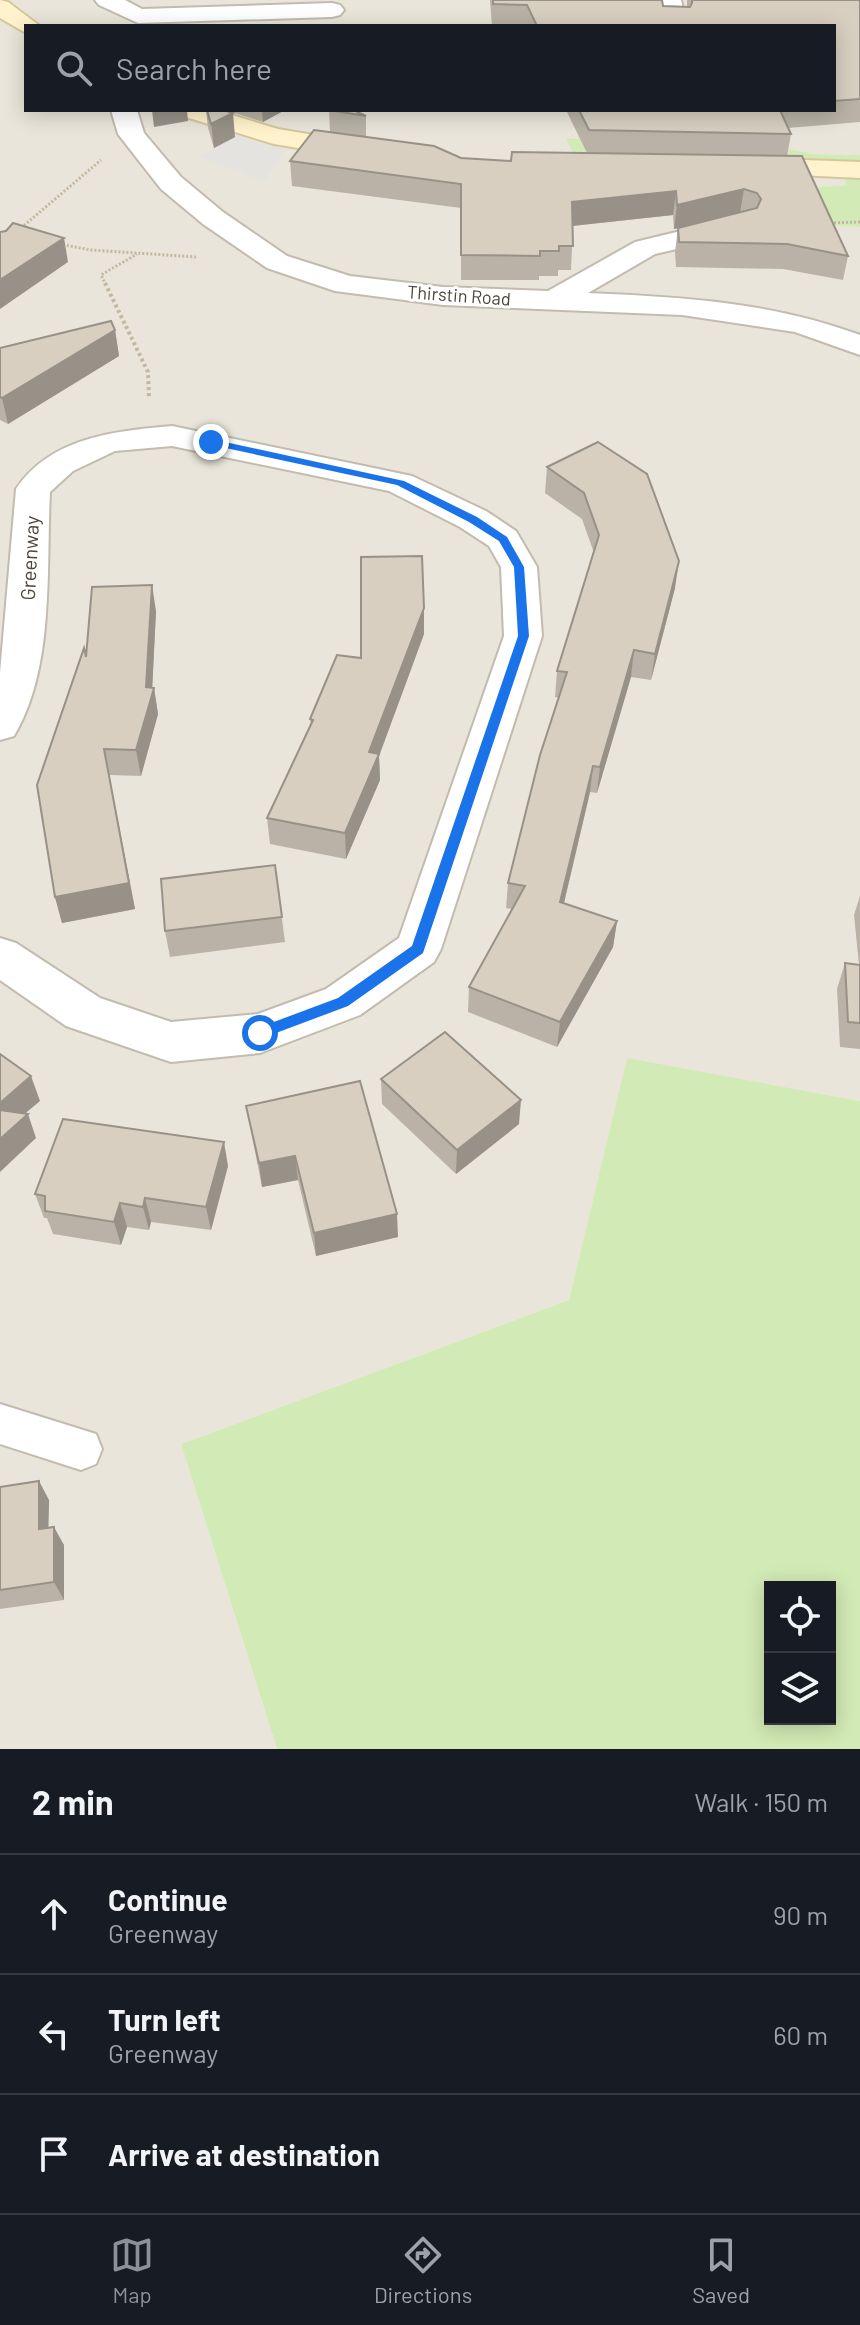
<!DOCTYPE html>
<html lang="en">
<head>
<meta charset="utf-8">
<style>
  body { margin:0; font-family:Barlow,sans-serif; background:#242831; color:#f1f3f6 }
  .controls { position:absolute; right:24px; bottom:24px; display:grid; overflow:hidden; border-radius:0px; box-shadow:0 4px 20px #0003 }
  .controls button { width:72px; height:72px; display:grid; place-items:center; padding:0; border:0; border-bottom:2px solid #363941; background:#171b24; color:#f1f3f6; font:40px sans-serif }
  .stop { position:absolute; width:24px; height:24px; margin:-18px; border:6px solid #1a73e8; border-radius:50%; background:#fff }
  .stop.end { background:#1a73e8; border-color:#fff; box-shadow:0 2px 8px #0008 }
  .list { margin:0; padding:0; list-style:none }
  h2 { display:flex; justify-content:space-between; align-items:center; height:104px; margin:0; padding:0 32px; font-size:34px }
  h2 small { font-size:26px; font-weight:400; color:#9ea1a6 }
  .list li { display:grid; grid-template-columns:52px 1fr auto; gap:24px; align-items:center; box-sizing:border-box; height:120px; padding:0 32px; border-top:2px solid #363941 }
  .list b { display:block; font-size:30px; white-space:nowrap }
  .list p { margin:0; font-size:26px; white-space:nowrap; color:#9ea1a6 }
  .list em { font-size:26px; font-style:normal; color:#9ea1a6 }
  .icon { flex:none; width:44px; height:44px; fill:none; stroke:currentColor; stroke-width:2; stroke-linecap:round; stroke-linejoin:round }
  .map { position:relative; flex:none; width:860px; height:1749px; overflow:hidden }
  .search { position:absolute; background:#171b24; box-shadow:0 4px 20px #0003; left:24px; right:24px; top:24px; height:88px; display:flex; align-items:center; gap:20px; box-sizing:border-box; padding:0 28px; border-radius:0px; color:#9ea1a6; font-size:30px }
  .sheet { height:464px; background:#171b24 }
  nav { display:flex; justify-content:space-around; align-items:center; box-sizing:border-box; height:112px; border-top:2px solid #363941; background:#171b24; font-size:22px; color:#9ea1a6 }
  nav a { display:grid; justify-items:center; gap:4px }
  nav .on { color:#8c9099 }
  .map>svg:first-child { display:block }
  .residential { fill:#eae5da; fill-rule:evenodd }
  .green { fill:#d2eab5; fill-rule:evenodd }
  .parking { fill:#e5e3e0 }
  .lines { fill:none; stroke-linecap:round; stroke-linejoin:round }
  .lane-casing { stroke:#c2bbae; stroke-width:4 }
  .street-casing { stroke:#c2bbae; stroke-width:4 }
  .secondary-casing { stroke:#d6c79b; stroke-width:4 }
  .path-far1 { stroke:#c4b79f; stroke-width:3; stroke-dasharray:2 2; stroke-linecap:butt }
  .path { stroke:#c4b79f; stroke-width:4; stroke-dasharray:3 3; stroke-linecap:butt }
  .lane { fill:#fff; fill-rule:evenodd }
  .street { fill:#fff; fill-rule:evenodd }
  .secondary { fill:#fff3cd; fill-rule:evenodd }
  .wall { fill:#bab2a6 }
  .shaded-wall { fill:#979187 }
  .building { fill:#d8cfc1; stroke:#979187; stroke-width:2 }
  .route { fill:#1a73e8 }
  .labels { text-anchor:middle; dominant-baseline:central; stroke-width:6; stroke-linejoin:round; paint-order:stroke }
  .far-street-label { font-size:18px; fill:#4b4439; stroke:#fff }
  .street-label { font-size:20px; fill:#4b4439; stroke:#fff }
</style>
</head>
<body>
<div class="map">
<svg width="860" height="1749" viewBox="0 0 860 1749">
  <rect width="100%" height="100%" fill="#f6f3ec"/>
  <path class="residential" d="M0,0h860v155l-46,-1 -48,-10 -95,1 -105,-6 271,25 10,21 -98,8 24,29 87,5v874l-233,-42 -58,241 -388,144 96,305h-277zM26,26h808v84h-808z"/>
  <g class="green">
    <path d="M566,138l105,7 95,-1 48,10 46,1v72l-87,-5 -25,-29 99,-8 -11,-21 -260,-4z"/>
    <path d="M627,1058l233,43v648h-583l-96,-305 388,-144zM770,1587h60v132h-60z"/>
  </g>
  <path class="parking" d="M240,134l45,16 -21,32 -66,-26z"/>
  <g class="lines">
    <defs>
      <path id="lane" d="M0,1404l96,30 6,15 -6,15 -15,6 -81,-26z"/>
      <g id="street">
        <path d="M95,0h30l17,9 190,-6 8,2 4,5 -4,5 -8,2 -194,6 -39,-18z"/>
        <path d="M657,0h24l6,26h-24z"/>
        <path d="M111,110h26l7,23 37,44 42,35 64,44 63,20 93,11 105,4 87,-49 100,-24 10,3 4,6 -4,6 -90,21 -67,39c94,4 183,9 272,42v20l-65,-23 -113,-17 -239,-10 -108,-14 -68,-23 -64,-44 -42,-35 -43,-55z"/>
        <path d="M172,426l240,50 74,35 30,20 21,36 5,69 -101,313 -7,13 -74,53 -100,38 -89,9 -105,-36 -66,-46v-42l16,5 84,55 71,24 87,-8 68,-25 73,-51 105,-302 -3,-69 -12,-21 -29,-19 -71,-36 -217,-45 -57,5 -42,20 -23,21c-4,77 5,176 -36,244l-14,4v-67l16,-184c35,-52 99,-58 156,-63z"/>
      </g>
      <g id="secondary">
        <path d="M0,0l8,2 32,24h-14v7l-26,-15z"/>
        <path d="M175,110h40l63,19 96,16 4,6 -4,6 -9,2 -91,-15 -95,-29z"/>
        <path d="M749,158l111,4v16l-121,-6 -4,-6 4,-6z"/>
      </g>
    </defs>
    <use href="#lane" class="lane-casing"/>
    <use href="#street" class="street-casing"/>
    <use href="#secondary" class="secondary-casing"/>
    <g class="path-far1">
      <path d="M826,223l34,-1"/>
      <path d="M21,228l80,-68"/>
      <path d="M59,244l32,6 105,7"/>
      <path d="M106,285l-5,-10 36,-21"/>
    </g>
    <path class="path" d="M105,283l43,89 1,25"/>
    <use href="#lane" class="lane"/>
    <use href="#street" class="street"/>
    <use href="#secondary" class="secondary"/>
  </g>
  <g class="wall">
    <path d="M490,0h172l1,6 24,1v-7h173v122l-72,6 3,6 -4,22 61,100 -5,24 -60,-11 -107,-2 -1,-15 3,-24 -4,1 -1,-14 -100,11 -2,44h-13v6h-19v4h-78v-72l-169,-22 -2,-25 40,-29 -1,-22 37,6v21l95,21 50,3 76,-8 -21,-43h268v-84h-342z"/>
    <path d="M206,110h17l12,27 -21,11 -6,-20z"/>
    <path d="M225,110h60l-22,12z"/>
    <path d="M115,330l4,26 -111,68 -8,-4v-72z"/>
    <path d="M598,442l77,146 -24,92 -20,-3 -34,116 -7,-1 -26,111 53,18 -4,26 -56,100 -89,-35 1,-25 43,-78 -6,-1 2,-25 51,-185 -4,-1 2,-26 37,-118 -12,-34 -37,-26 2,-26z"/>
    <path d="M424,608v26l-45,122 1,24 -34,79 -76,-15 -3,-26 44,-93 -1,-6 51,-61z"/>
    <path d="M156,611l-4,77h2l4,26 -17,62 -32,-1 26,134 -73,14 -7,-26 31,-241z"/>
    <path d="M275,865l10,77 -115,15 -5,-26z"/>
    <path d="M860,896v153l-20,-2 -3,-58 8,-26 14,2 -5,-50z"/>
    <path d="M381,1079l138,45 -63,50 -74,-70z"/>
    <path d="M246,1106l152,131 -82,19 -18,-76 -36,7z"/>
    <path d="M228,1166l-17,64 -60,-8 -2,8 -22,-3 -6,18 -68,-11 -6,-16h-3l-9,-24z"/>
    <path d="M0,1487l49,13 -1,28 16,17v55l-64,9z"/>
  </g>
  <g class="shaded-wall">
    <path d="M152,110h35l1,11 -34,6z"/>
    <path d="M262,110h23l-22,12z"/>
    <path d="M233,113l2,24 -21,11 -3,-24z"/>
    <path d="M744,189l-4,24 -66,16 3,-24z"/>
    <path d="M676,191l-3,24 -102,11 1,-24z"/>
    <path d="M64,238l4,24 -68,47v-29z"/>
    <path d="M115,330l4,26 -111,68 -6,-26z"/>
    <path d="M679,561l-4,27 -24,92 4,-26z"/>
    <path d="M152,585l4,26 -4,82 2,-5 4,26 -17,62 -5,-26 10,-63z"/>
    <path d="M424,608v26l-45,122 1,24 -34,79 -1,-26 24,-81z"/>
    <path d="M634,650l-3,27 -34,116 3,-26z"/>
    <path d="M104,749l31,160 -73,14 -7,-26z"/>
    <path d="M593,766l-3,26 -32,136 2,-26z"/>
    <path d="M617,921l-4,26 -56,100 3,-25z"/>
    <path d="M31,1076l9,25 -38,32 -2,-6v-24z"/>
    <path d="M521,1100l-2,24 -63,50 1,-24z"/>
    <path d="M28,1114l8,24 -36,34v-33z"/>
    <path d="M224,1142l4,24 -17,64 -5,-23z"/>
    <path d="M295,1156l3,24 -36,7 -3,-24z"/>
    <path d="M145,1198l6,24 -2,8 -6,-23z"/>
    <path d="M120,1203l7,24 -6,18 -7,-23z"/>
    <path d="M397,1214l1,23 -82,19 -2,-23z"/>
    <path d="M39,1481l10,19 -1,47 -9,-18z"/>
    <path d="M54,1527l10,18v55l-10,-18z"/>
  </g>
  <g class="building">
    <path d="M493,0h169l1,6 27,1 2,-4v-3h168v99l-26,2v-75h-297l-10,-21 -34,-1z"/>
    <path d="M207,110h16l10,3 -22,11z"/>
    <path d="M329,110h24l13,6z"/>
    <path d="M579,110h201l11,24 -202,-4z"/>
    <path d="M314,130l120,16 27,12 50,3 1,-9 290,4 46,100 -61,-12 -108,-2 -1,-14 79,-20 4,-9 -4,-6 -13,-4 -67,16 -1,-14 -104,11 1,44h-14v5h-19v5l-79,-1v-71l-171,-23z"/>
    <path d="M13,223l51,15 -64,42v-48l6,-1z"/>
    <path d="M111,321l4,9 -113,68 -2,-1v-49z"/>
    <path d="M598,442l49,32 32,87 -24,93 -21,-4 -34,117 -7,-1 -33,136 57,19 -57,101 -91,-35 56,-101 -17,-3 32,-128 27,-83 -10,-1 42,-136 -15,-42 -37,-26z"/>
    <path d="M422,556l2,52 -55,144 10,2 -34,79 -78,-15 46,-98 -3,-1 27,-64 24,3v-101z"/>
    <path d="M152,585l-6,102 8,1 -18,62 -32,-1 25,134 -74,14 -18,-112 47,-137 2,9 6,-70z"/>
    <path d="M275,865l7,52 -117,14 -4,-52z"/>
    <path d="M845,963l15,2v58l-12,-1z"/>
    <path d="M445,1032l76,68 -64,50 -76,-71z"/>
    <path d="M0,1054l31,22 -31,27z"/>
    <path d="M360,1081l37,133 -83,19 -19,-77 -36,7 -13,-57z"/>
    <path d="M0,1110l28,4 -28,25z"/>
    <path d="M63,1119l161,23 -18,65 -61,-9 -2,9 -23,-4 -6,19 -69,-11v-15l-10,-2z"/>
    <path d="M39,1481v48l15,-2v55l-54,8v-103z"/>
  </g>
  <path class="route" d="M211,439l193,42 73,36 30,20 17,30 5,69 -106,317 -75,53 -88,33 -7,-6 2,-4 83,-31 74,-52 106,-310 -4,-69 -15,-26 -30,-19 -72,-37 -190,-41z"/>
  <g class="labels">
    <g class="far-street-label">
      <text transform="translate(459 295) rotate(4)">Thirstin Road</text>
    </g>
    <g class="street-label">
      <text transform="translate(29 558) rotate(-87)">Greenway</text>
    </g>
  </g>
</svg>
<div class="controls">
<button><svg class="icon" aria-label="locate" viewBox="0 0 24 24"><circle cx="12" cy="12" r="6"/><path d="M12 2v4M12 18v4M2 12h4M18 12h4"/></svg></button>
<button><svg class="icon" aria-label="layers" viewBox="0 0 24 24"><path d="M12 4l9 5-9 5-9-5zM3 14l9 5 9-5"/></svg></button>
</div>
<div class="stop" style="left:260px;top:1033px"></div>
<div class="stop end" style="left:211px;top:442px"></div>
<div class="search"><svg class="icon" aria-label="search" viewBox="0 0 24 24"><circle cx="10" cy="10" r="6"/><path d="M15 15l6 6"/></svg>Search here</div>
</div>
<section class="sheet">
<h2>2 min<small>Walk · 150 m</small></h2>
<ul class="list">
<li><svg class="icon" aria-label="ahead" viewBox="0 0 24 24"><path d="M12 20V5M6 11l6-6 6 6"/></svg><div><b>Continue</b><p>Greenway</p></div><em>90 m</em></li>
<li><svg class="icon" aria-label="left" viewBox="0 0 24 24"><path d="M17 20v-9H6M10 6l-5 5 5 5"/></svg><div><b>Turn left</b><p>Greenway</p></div><em>60 m</em></li>
<li><svg class="icon" aria-label="arrive" viewBox="0 0 24 24"><path d="M6 21V4h12l-3 4 3 4H6"/></svg><div><b>Arrive at destination</b></div></li>
</ul>
</section>
<nav>
<a class="on"><svg class="icon" aria-label="map" viewBox="0 0 24 24"><path d="M3 6l6-2 6 2 6-2v14l-6 2-6-2-6 2zM9 4v14M15 6v14"/></svg>Map</a>
<a><svg class="icon" aria-label="directions" viewBox="0 0 24 24"><path d="M12 3l9 9-9 9-9-9zM9 14v-3h6M13 9l2 2-2 2"/></svg>Directions</a>
<a><svg class="icon" aria-label="saved" viewBox="0 0 24 24"><path d="M7 4h10v16l-5-4-5 4z"/></svg>Saved</a>
</nav>
</body>
</html>
